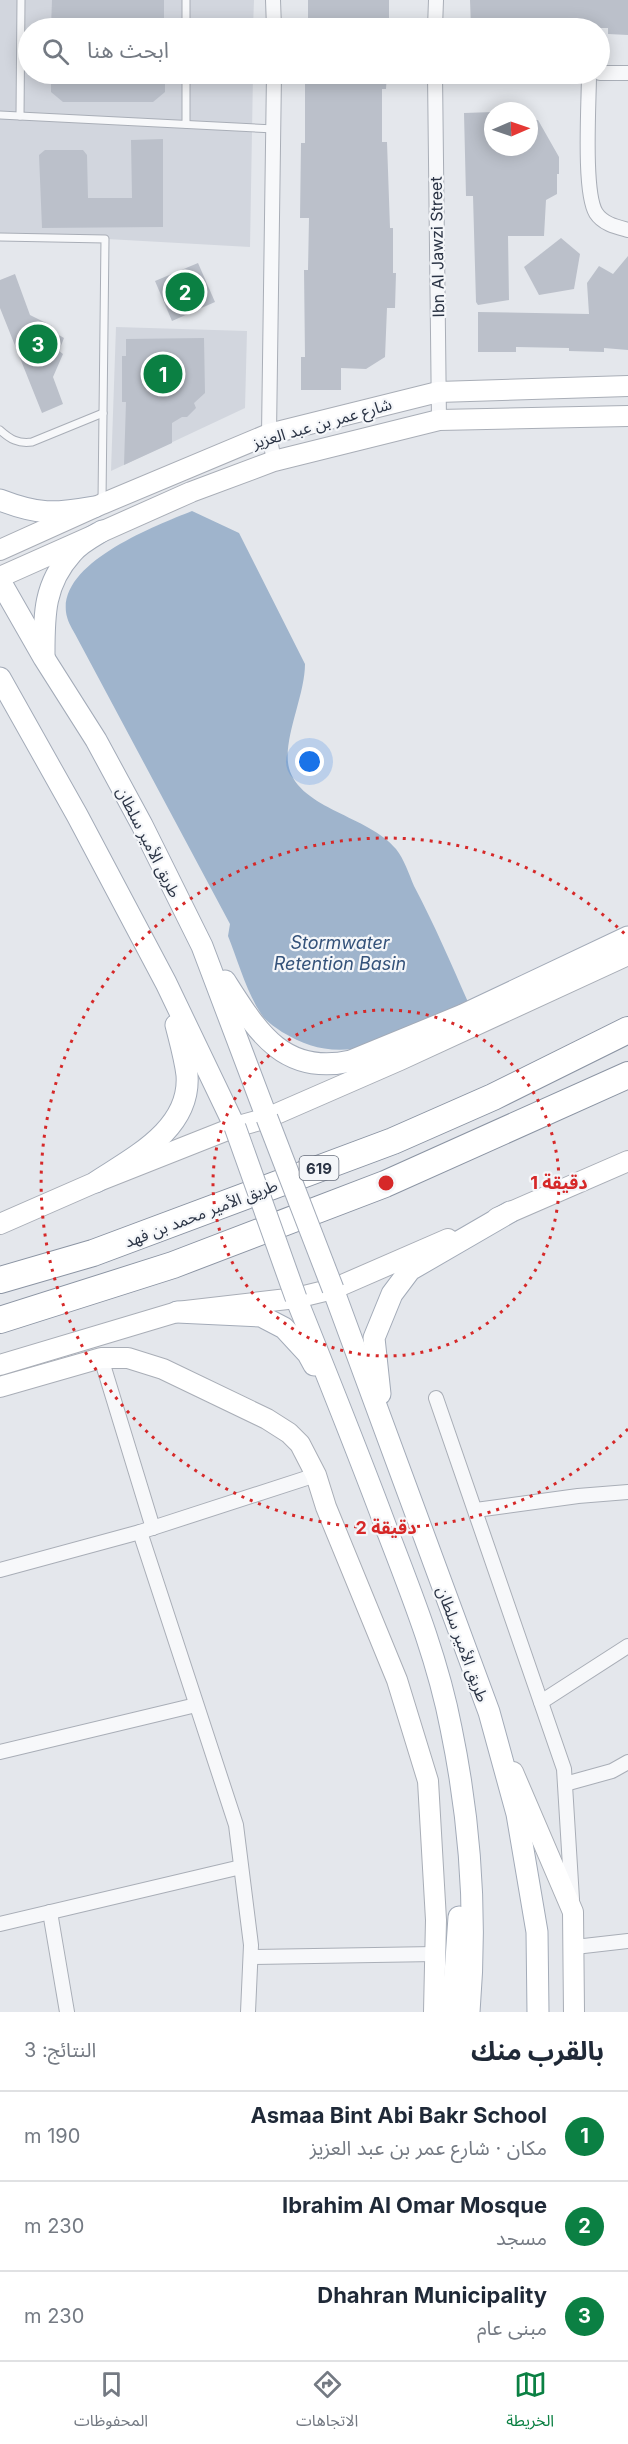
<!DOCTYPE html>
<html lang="ar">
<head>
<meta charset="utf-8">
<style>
  body { margin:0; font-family:Inter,"Noto Sans Arabic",sans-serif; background:#f2f2f3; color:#1f2937; direction:rtl }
  .compass { position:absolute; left:484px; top:102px; width:54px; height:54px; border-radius:50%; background:#fff; box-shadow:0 3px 15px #0003; rotate:88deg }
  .you { position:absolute; left:310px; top:762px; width:21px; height:21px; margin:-15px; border:4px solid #fff; border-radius:50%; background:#1a73e8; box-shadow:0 0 0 9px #1a73e833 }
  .badge { display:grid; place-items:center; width:39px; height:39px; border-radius:50%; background:#0b8043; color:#fff; font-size:20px; font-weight:700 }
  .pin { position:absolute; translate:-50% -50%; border:3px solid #fff; box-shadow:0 2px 6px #0006 }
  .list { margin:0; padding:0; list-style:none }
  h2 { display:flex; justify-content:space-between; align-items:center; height:78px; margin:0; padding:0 24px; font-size:26px }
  h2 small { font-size:20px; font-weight:400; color:#747a83 }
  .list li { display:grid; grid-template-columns:39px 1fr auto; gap:18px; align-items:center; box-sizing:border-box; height:90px; padding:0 24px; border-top:2px solid #e0e1e3 }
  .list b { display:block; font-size:22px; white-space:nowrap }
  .list p { margin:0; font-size:20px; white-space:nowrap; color:#747a83 }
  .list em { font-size:20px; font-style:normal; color:#747a83 }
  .icon { flex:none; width:33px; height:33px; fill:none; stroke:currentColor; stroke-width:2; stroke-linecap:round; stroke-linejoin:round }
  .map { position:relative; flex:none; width:628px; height:2012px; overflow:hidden; direction:ltr }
  .search { position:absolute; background:#fff; box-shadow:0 3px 15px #0003; left:18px; right:18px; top:18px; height:66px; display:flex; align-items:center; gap:15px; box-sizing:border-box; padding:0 21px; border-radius:33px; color:#747a83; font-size:22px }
  .sheet { height:348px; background:#fff }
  nav { display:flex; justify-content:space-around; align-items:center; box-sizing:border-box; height:84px; border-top:2px solid #e0e1e3; background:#fff; font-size:16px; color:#747a83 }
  nav a { display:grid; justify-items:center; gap:3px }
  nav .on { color:#0b8043 }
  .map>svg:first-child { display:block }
  .built { fill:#d2d6de }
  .water { fill:#9fb4cc }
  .building { fill:#bbc0ca }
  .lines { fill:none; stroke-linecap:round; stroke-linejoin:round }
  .lane-casing { stroke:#a9aeb7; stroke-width:9 }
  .street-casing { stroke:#a9aeb7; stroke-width:16 }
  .secondary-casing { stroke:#a9aeb7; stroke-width:22 }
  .primary-casing { stroke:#a3abb8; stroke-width:23 }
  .highway-casing { stroke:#8b94a3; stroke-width:28 }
  .lane { stroke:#f7f8fa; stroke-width:7 }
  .street { stroke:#f7f8fa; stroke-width:14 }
  .secondary { stroke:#fff; stroke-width:20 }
  .primary { stroke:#fff; stroke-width:21 }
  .highway { stroke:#fff; stroke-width:26 }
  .primary-bridge-casing { stroke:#a3abb8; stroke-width:23; stroke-linecap:butt }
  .primary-bridge { stroke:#fff; stroke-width:21 }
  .ring { fill:none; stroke:#d62828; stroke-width:3; stroke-dasharray:3 6 }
  .labels { text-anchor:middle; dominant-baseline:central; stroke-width:4.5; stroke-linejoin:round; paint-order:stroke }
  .shield { fill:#f4f6f9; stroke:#676e7b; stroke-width:1.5 }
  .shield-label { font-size:15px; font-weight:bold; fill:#2b3445 }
  .street-label { font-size:16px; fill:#2b3445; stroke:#f4f6f9 }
  .water-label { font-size:18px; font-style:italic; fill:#34527a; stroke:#f4f6f9 }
  .centre { fill:#d62828; stroke:#f4f6f9; stroke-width:3 }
  .ring-label { font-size:18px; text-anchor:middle; font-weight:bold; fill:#d62828; stroke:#f4f6f9; stroke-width:4.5; stroke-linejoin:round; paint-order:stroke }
</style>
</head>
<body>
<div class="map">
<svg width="628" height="2012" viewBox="0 0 628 2012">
  <rect width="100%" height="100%" fill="#e4e7ec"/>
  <g class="built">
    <path d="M0,0h254l-1,28h-225v46h225l-3,173 -250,-14z"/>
    <path d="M116,327l131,4 -2,77 -134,63z"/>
  </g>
  <path class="water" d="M192,511l47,22 66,131c0,32 -23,76 -16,104 11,41 80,48 107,81 8,10 13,25 18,37 20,38 37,77 54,116l-115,47c-28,3 -47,-3 -71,-17 -6,-4 -13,-9 -18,-14 -16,-21 -26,-57 -36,-82l2,-12 -155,-290c-4,-7 -8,-14 -9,-22 -6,-50 89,-86 126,-101z"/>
  <g class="building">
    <path d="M52,0h112v28h-113z"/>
    <rect x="308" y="0" width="81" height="28"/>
    <path d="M470,0h158v35l-20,-1v-6h-137z"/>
    <path d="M51,74h114v18l-12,10h-90l-12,-10z"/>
    <path d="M305,74h82l-1,15h-4v53h5l3,86h3v45h3l-1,35h-8l-2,49 -19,12 -25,-1v22h-40v-33h4l-1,-87h4l1,-52h-9l1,-75h4z"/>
    <path d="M493,112v35h36v-27h9l21,37v17h-2v20l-11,6 -2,36h-36l1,64 -31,5 -2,-3 -3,-106h-7l-2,-83z"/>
    <path d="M163,139v88l-121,1 -3,-73 6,-5h38l4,5 1,43h44l-1,-58z"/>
    <path d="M561,238l19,16 -6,35 -35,6 -15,-28z"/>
    <path d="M628,256v94l-24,-2v4l-35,-1v-3l-53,-1v5h-38v-40l111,2 -2,-31 12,-17 14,8z"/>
    <path d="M198,263l17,39 -43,19 -17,-40z"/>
    <path d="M15,274l15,41 22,11 -2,4 14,8 -5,13 4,3 -10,23 10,27 -21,9 -42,-105v-28z"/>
    <path d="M204,338l1,55 -11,10 2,5 -9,9h-5l-10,6v20l-48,22 2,-63h-4v-46h4v-17z"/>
  </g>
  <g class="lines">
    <defs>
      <g id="lane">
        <path d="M186,0v28"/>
        <path d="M186,74v50"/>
        <path d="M0,115l274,14"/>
        <path d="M20,116l1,-116"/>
        <path d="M0,237l105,2 -3,262"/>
        <path d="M0,430c10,9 18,14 32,12l71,-29"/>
      </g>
      <g id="street">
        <path d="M273,0l1,28"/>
        <path d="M435,28l1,-28"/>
        <path d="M600,73h28"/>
        <path d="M274,74l-5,360 5,27"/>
        <path d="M435,74l4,346"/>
        <path d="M589,74c0,28 -6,118 7,139 7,11 21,14 32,17"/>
        <path d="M101,1358l52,170"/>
        <path d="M436,1398l128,371 8,130"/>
        <path d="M476,1510l102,-14 50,-4"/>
        <path d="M140,1532l96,293 15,120 -3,67"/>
        <path d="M0,1570l140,-38 176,-57"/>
        <path d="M541,1702l87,-56"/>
        <path d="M0,1752l196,-47"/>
        <path d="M565,1784l47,-13 16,-9"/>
        <path d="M50,1912l17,100"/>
        <path d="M0,1924l241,-57"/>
        <path d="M575,1947l53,-6"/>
        <path d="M251,1957l184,-3"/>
      </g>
      <g id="secondary">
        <path d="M0,550l102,-46 167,-70 169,-42 190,-6"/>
        <path d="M0,577l191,-85 83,-31 165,-41 189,-4"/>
        <path d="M497,1218l131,-57"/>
        <path d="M0,1224l96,-42 139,-55 32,-9 133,-58 228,-105"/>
        <path d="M0,1365l177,-53 119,-14 37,-9 115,-50"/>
        <path d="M0,1387l101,-29h27l35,11 104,50 22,14 11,11 16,31 10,32 71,173 31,101 8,139 -2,92"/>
        <path d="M513,1772l60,140 1,100"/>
      </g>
      <g id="primary">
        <path d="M0,500c39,15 54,14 94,7"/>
        <path d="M0,581l44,77 52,82 46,85 60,121 65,172"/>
        <path d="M44,657c0,-40 -1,-72 28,-104 7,-9 20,-16 30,-22"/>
        <path d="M0,678l77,137 89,168 69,144"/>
        <path d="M225,981c32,50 58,95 126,80l112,-46 165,-78"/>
        <path d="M96,1182c38,-25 95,-53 91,-107 -2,-17 -7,-34 -11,-50"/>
        <path d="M333,1289l156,423 28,102 20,118 1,80"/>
        <path d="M296,1298c31,77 62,154 91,232 25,65 51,130 64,198 19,92 26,190 18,284"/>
        <path d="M177,1312l84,4 23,12 24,26 6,11"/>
        <path d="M380,1394l-6,-56 18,-44 18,-24 100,-58"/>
        <path d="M450,2012l5,-38 4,-57"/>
      </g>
      <g id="highway">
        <path d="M0,1280l93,-27 300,-112 100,-44 135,-67"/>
        <path d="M0,1320l173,-55 212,-81 243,-109"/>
      </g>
    </defs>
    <use href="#lane" class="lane-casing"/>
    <use href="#street" class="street-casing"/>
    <use href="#secondary" class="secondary-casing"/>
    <use href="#primary" class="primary-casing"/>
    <use href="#highway" class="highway-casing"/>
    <use href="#lane" class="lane"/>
    <use href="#street" class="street"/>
    <use href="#secondary" class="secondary"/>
    <use href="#primary" class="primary"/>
    <use href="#highway" class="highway"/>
    <defs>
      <g id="primary-bridge">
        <path d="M267,1118l66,171"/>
        <path d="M235,1127l61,171"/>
      </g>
    </defs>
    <use href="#primary-bridge" class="primary-bridge-casing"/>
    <use href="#primary-bridge" class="primary-bridge"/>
  </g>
  <g class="ring">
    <circle cx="386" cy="1183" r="173"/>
    <path d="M628 1429A345 345 0 1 1 628 937"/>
  </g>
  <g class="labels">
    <rect class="shield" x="299.5" y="1156" width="39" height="24" rx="4.5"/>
    <g class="shield-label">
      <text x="319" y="1168">619</text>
    </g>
    <g class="street-label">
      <text transform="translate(437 247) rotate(-91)">Ibn Al Jawzi Street</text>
      <text transform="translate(322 423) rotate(-16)">شارع عمر بن عبد العزيز</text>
      <text transform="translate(149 842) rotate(63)">طريق الأمير سلطان</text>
      <text transform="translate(201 1213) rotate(-21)">طريق الأمير محمد بن فهد</text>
      <text transform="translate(463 1644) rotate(70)">طريق الأمير سلطان</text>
    </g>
    <g class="water-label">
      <text x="340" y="942">Stormwater<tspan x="340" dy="21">Retention Basin</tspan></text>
    </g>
  </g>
  <circle cx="386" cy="1183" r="9" class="centre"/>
  <g class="ring-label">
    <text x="559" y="1189">1 دقيقة</text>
    <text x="386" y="1534">2 دقيقة</text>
  </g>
</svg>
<svg class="compass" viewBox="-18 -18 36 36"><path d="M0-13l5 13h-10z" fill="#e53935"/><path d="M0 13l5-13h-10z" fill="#747a83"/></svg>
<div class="you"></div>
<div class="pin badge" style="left:163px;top:374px">1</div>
<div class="pin badge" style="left:185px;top:292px">2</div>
<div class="pin badge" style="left:38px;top:344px">3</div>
<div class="search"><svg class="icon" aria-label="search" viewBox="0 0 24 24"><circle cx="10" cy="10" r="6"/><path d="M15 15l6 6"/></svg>ابحث هنا</div>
</div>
<section class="sheet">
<h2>بالقرب منك<small>النتائج: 3</small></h2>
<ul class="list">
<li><span class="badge">1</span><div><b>Asmaa Bint Abi Bakr School</b><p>مكان · شارع عمر بن عبد العزيز</p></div><em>190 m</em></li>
<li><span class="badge">2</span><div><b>Ibrahim Al Omar Mosque</b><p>مسجد</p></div><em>230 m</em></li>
<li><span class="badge">3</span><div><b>Dhahran Municipality</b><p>مبنى عام</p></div><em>230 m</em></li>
</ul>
</section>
<nav>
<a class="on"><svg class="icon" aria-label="map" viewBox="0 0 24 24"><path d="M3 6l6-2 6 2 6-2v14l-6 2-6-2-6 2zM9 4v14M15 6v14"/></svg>الخريطة</a>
<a><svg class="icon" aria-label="directions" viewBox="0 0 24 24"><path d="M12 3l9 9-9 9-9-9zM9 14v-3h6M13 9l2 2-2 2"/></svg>الاتجاهات</a>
<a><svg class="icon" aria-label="saved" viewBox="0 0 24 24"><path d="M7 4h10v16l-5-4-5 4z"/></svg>المحفوظات</a>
</nav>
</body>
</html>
